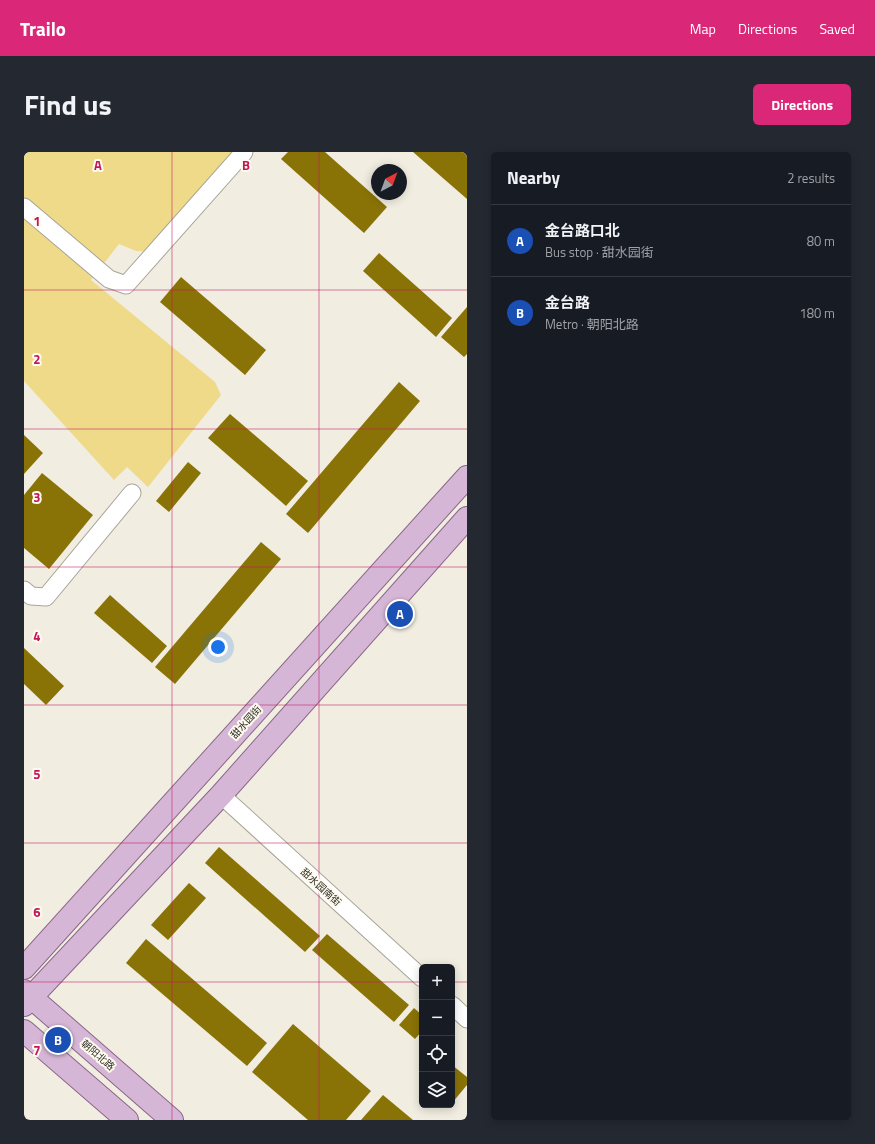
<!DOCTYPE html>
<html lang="en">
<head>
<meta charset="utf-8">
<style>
  body { margin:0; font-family:"Titillium Web","Noto Sans SC",sans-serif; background:#242831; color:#f1f3f6 }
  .controls { position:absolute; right:12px; bottom:12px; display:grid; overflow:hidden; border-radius:6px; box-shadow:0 2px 10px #0003 }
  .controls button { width:36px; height:36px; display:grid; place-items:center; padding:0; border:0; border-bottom:1px solid #363941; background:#171b24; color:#f1f3f6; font:20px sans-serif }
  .compass { position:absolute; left:347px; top:12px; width:36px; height:36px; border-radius:50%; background:#171b24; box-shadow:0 2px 10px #0003; rotate:41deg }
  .you { position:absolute; left:194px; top:495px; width:14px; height:14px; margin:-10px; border:3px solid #fff; border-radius:50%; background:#1a73e8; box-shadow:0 0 0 6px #1a73e833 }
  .badge { display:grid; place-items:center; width:26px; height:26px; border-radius:50%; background:#db2777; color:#fff; font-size:13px; font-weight:700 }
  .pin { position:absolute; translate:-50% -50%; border:2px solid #fff; box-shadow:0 1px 4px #0006 }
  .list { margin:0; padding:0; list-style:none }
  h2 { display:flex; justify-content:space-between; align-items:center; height:52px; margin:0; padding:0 16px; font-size:17px }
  h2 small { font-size:13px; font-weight:400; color:#9ea1a6 }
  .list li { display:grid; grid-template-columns:26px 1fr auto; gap:12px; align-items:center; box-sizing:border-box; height:72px; padding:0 16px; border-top:1px solid #363941 }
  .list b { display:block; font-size:15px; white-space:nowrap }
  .list p { margin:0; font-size:13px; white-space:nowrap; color:#9ea1a6 }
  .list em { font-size:13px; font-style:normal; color:#9ea1a6 }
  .icon { flex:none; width:22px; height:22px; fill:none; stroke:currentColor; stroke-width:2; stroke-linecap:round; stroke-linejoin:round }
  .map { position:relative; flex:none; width:443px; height:968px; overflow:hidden; border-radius:6px }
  header { display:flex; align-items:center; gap:24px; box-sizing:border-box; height:56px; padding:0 20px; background:#db2777; color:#fff }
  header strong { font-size:19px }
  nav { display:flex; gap:22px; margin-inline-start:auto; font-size:14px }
  .intro { display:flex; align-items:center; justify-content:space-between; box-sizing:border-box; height:96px; padding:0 24px }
  h1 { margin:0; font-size:28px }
  .button { padding:10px 18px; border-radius:6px; background:#db2777; color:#fff; font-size:14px; font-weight:700 }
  main { display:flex; gap:24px; padding:0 24px }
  aside { flex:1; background:#171b24; border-radius:6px; box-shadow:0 2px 10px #0003 }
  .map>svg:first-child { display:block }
  .green { fill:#efda8a }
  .building { fill:#8a7306 }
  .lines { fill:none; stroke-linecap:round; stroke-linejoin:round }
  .minor-casing { stroke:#a7a498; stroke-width:19 }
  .major-casing { stroke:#896788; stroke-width:24 }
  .minor { stroke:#fff; stroke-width:17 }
  .major { stroke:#d6b6d7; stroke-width:22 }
  .grid { fill:none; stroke:#c2185b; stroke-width:1; stroke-opacity:0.55 }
  .labels { text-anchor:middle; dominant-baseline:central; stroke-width:4; stroke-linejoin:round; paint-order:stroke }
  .street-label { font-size:10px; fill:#2e2d28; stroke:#fefbee }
  .grid-label { font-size:13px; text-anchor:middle; font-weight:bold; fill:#c2185b; stroke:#fefbee; stroke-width:4; stroke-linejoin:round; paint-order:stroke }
</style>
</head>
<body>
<header>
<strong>Trailo</strong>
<nav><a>Map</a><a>Directions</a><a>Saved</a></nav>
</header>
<div class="intro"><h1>Find us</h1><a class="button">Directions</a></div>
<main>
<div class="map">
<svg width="443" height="968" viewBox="0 0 443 968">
  <rect width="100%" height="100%" fill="#f1ede1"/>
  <path class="green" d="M0,0h226l-87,100 -27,-1 -17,-7 -28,36 124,102 6,13 -73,92 -21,-20 -13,13 -90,-99z"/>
  <g class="building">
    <path d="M264,0h37l62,55 -23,26 -83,-74z"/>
    <path d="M389,0h54v47z"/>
    <path d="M355,101l73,65 -16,19 -73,-66z"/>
    <path d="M157,125l85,73 -21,25 -85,-73z"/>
    <path d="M443,155v47l-3,3 -23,-20z"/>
    <path d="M375,230l21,19 -112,132 -22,-19z"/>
    <path d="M206,262l78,67 -22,25 -78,-68z"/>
    <path d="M0,283l19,18 -19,21z"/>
    <path d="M164,310l13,11 -32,39 -13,-11z"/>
    <path d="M18,321l51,42 -44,54 -25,-21v-53z"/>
    <path d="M237,390l20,17 -106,125 -20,-17z"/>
    <path d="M86,443l57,51 -15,17 -58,-50z"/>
    <path d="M0,496l40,38 -18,19 -22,-21z"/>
    <path d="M195,695l101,89 -15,16 -100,-89z"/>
    <path d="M165,731l17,15 -38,42 -17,-15z"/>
    <path d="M303,782l82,71 -15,17 -82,-72z"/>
    <path d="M122,787l121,104 -20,23 -121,-103z"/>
    <path d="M390,856l8,7v16l-7,8 -16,-14z"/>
    <path d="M269,872l78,67 -25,29h-38l-56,-48z"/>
    <path d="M428,913l15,12v8l-15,18z"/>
    <path d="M359,943l30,25h-52z"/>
  </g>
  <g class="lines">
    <defs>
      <g id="minor">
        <path d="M0,55l85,72 17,6 118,-133"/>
        <path d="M0,438l7,6 15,1 86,-104"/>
        <path d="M197,643l201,183"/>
        <path d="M428,853l15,14"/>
      </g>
      <g id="major">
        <path d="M0,816l443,-491"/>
        <path d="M0,839l148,129"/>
        <path d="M0,853l197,-210 246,-277"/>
        <path d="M0,879l103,89"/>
      </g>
    </defs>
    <use href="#minor" class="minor-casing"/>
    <use href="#major" class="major-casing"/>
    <use href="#minor" class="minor"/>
    <use href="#major" class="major"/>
  </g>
  <path class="grid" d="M148,0v968M295,0v968M0,138h443M0,277h443M0,415h443M0,553h443M0,691h443M0,830h398M428,830h15"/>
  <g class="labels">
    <g class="street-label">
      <text transform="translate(222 570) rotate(-48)">甜水园街</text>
      <text transform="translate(297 735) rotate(42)">甜水园南街</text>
      <text transform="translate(74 903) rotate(41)">朝阳北路</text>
    </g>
  </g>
  <g class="grid-label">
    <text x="74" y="18">A</text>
    <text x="222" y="18">B</text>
    <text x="13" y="74">1</text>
    <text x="13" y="212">2</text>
    <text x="13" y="350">3</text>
    <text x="13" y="489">4</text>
    <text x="13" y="627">5</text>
    <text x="13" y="765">6</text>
    <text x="13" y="903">7</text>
  </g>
</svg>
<div class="controls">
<button>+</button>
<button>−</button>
<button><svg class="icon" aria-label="locate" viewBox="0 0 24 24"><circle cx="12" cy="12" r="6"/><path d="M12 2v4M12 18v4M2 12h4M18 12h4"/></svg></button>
<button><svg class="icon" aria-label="layers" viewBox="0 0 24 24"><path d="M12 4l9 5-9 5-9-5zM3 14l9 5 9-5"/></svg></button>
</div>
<svg class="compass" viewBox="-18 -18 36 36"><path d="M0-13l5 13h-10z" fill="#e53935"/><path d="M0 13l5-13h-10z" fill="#9ea1a6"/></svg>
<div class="you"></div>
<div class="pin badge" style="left:376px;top:462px;background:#1a4fb4">A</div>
<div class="pin badge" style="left:34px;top:888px;background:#1a4fb4">B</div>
</div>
<aside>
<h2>Nearby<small>2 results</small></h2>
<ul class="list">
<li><span class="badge" style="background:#1a4fb4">A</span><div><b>金台路口北</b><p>Bus stop · 甜水园街</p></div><em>80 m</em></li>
<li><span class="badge" style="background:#1a4fb4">B</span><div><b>金台路</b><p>Metro · 朝阳北路</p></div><em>180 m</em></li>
</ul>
</aside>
</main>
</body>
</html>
